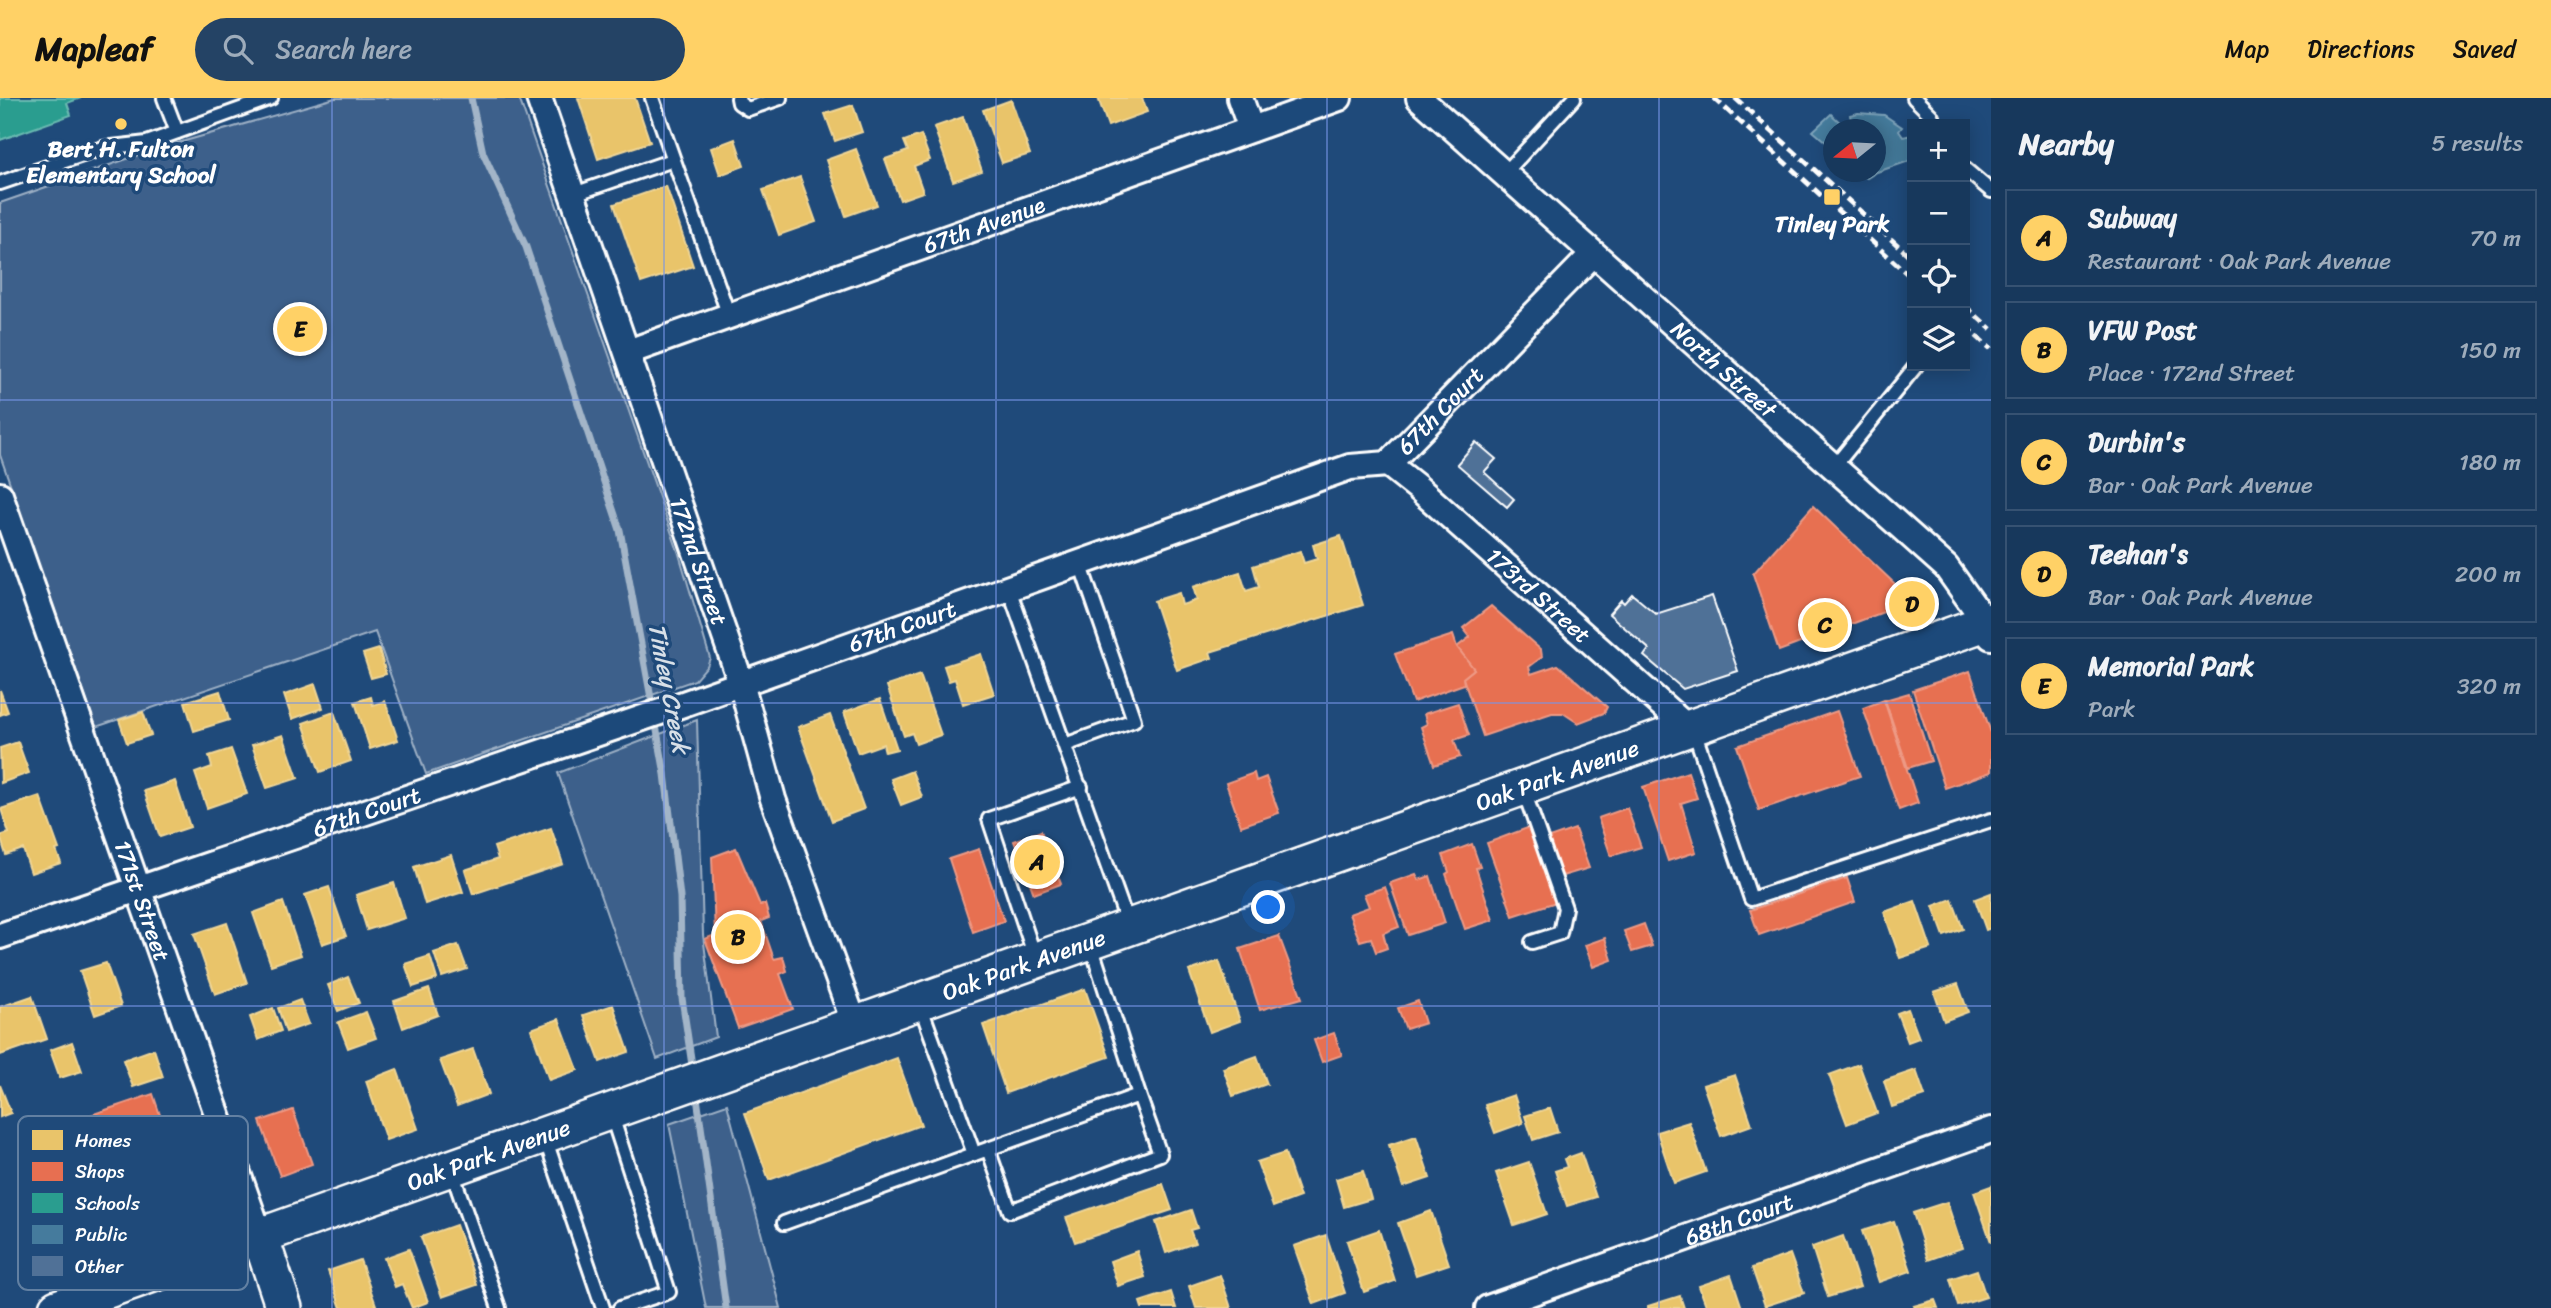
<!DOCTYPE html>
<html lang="en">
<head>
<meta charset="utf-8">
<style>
  body { margin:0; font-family:Sriracha,sans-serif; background:#244365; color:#f1f3f6 }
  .controls { position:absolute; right:21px; top:21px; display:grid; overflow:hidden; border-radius:0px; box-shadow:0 4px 18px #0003 }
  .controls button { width:63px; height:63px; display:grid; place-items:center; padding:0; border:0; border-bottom:2px solid #365272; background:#17385c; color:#f1f3f6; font:35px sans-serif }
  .compass { position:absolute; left:1823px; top:21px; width:63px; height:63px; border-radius:50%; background:#17385c; box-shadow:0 4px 18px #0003; rotate:252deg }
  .you { position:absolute; left:1269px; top:810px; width:24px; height:24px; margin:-18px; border:5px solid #fff; border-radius:50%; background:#1a73e8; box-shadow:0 0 0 10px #1a73e833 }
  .badge { display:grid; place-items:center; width:46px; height:46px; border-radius:50%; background:#ffd166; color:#111; font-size:23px; font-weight:700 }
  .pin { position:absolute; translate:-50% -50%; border:4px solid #fff; box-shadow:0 2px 7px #0006 }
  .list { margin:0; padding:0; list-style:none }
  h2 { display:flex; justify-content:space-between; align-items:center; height:91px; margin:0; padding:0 28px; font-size:30px }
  h2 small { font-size:23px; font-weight:400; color:#9eacbb }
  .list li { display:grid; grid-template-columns:46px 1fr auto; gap:21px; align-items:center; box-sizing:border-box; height:98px; margin:0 14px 14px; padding:0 14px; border:2px solid #365272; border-radius:0px }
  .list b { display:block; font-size:26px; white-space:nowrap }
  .list p { margin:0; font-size:23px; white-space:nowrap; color:#9eacbb }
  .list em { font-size:23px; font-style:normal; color:#9eacbb }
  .icon { flex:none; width:38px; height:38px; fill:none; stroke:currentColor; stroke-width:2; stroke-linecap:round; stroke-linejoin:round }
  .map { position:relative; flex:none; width:1991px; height:1210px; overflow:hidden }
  header { display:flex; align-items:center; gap:42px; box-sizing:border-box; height:98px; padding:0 35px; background:#ffd166; color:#111 }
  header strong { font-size:33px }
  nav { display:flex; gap:38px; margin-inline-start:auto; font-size:24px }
  .search { width:490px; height:63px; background:#244365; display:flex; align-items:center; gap:18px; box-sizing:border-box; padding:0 24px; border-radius:38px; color:#9eacbb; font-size:26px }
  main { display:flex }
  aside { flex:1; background:#17385c }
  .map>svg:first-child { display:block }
  .green { fill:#3c618b; stroke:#9eb0c5; stroke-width:2 }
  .homes { fill:#e9c46a; stroke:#f0d697; stroke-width:2 }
  .shops { fill:#e76f51; stroke:#ee9a85; stroke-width:2 }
  .schools { fill:#2a9d8f; stroke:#6abab1; stroke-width:2 }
  .public { fill:#457b9d; stroke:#7da3ba; stroke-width:2 }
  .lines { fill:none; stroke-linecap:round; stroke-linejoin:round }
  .stream { stroke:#a3b5c8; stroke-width:7 }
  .building { fill:#507197; stroke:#fff; stroke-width:2 }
  .lane-casing { stroke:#fff; stroke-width:18 }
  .street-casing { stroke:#fff; stroke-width:30 }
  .secondary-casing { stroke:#fff; stroke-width:40 }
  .lane { stroke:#1f4a7a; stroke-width:12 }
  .street { stroke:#1f4a7a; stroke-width:24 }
  .secondary { stroke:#1f4a7a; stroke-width:35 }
  .rail { stroke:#fff; stroke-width:5; stroke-dasharray:10 5; stroke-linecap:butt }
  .grid { fill:none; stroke:#7795e8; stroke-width:2; stroke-opacity:0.55 }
  .poi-dot { fill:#ffd166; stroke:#1f4a7a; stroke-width:2.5 }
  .labels { text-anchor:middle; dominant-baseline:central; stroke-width:7; stroke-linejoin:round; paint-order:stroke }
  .poi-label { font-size:23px; font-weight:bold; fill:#fff; stroke:#1f4a7a }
  .street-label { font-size:23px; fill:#fff; stroke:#1f4a7a }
  .water-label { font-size:24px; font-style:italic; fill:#d8e0e8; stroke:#1f4a7a }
  .key { fill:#1f4a7a; stroke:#6280a2; stroke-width:2 }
  .key-label { font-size:19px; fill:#fff }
</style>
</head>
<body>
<header>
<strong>Mapleaf</strong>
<div class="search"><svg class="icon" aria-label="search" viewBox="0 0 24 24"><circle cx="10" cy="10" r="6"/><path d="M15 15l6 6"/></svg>Search here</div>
<nav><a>Map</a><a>Directions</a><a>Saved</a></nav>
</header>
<main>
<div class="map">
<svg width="1991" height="1210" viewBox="0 0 1991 1210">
  <rect width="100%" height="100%" fill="#1f4a7a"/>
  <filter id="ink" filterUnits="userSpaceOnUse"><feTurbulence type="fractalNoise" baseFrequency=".0143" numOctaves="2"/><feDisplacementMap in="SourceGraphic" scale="14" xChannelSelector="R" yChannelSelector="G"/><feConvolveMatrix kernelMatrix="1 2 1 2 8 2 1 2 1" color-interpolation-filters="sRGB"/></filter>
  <g filter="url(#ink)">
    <g class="green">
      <path d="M335,0h184l160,456 31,104 -3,8 -12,14 -269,94 -51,-142 -279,95 -96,-272v-252l150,-52z"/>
      <path d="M697,622l6,215 13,102 -59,22 -99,-286z"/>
      <path d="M727,1006l54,204h-75l-37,-184z"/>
    </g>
    <g class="homes">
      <path d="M578,0h57l15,44 -52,17z"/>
      <path d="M1098,0h44l5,14 -39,14z"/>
      <path d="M1011,2l19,54 -28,9 -19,-53z"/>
      <path d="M853,7l9,27 -27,9 -10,-27z"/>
      <path d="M963,19l19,54 -29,10 -19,-54z"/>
      <path d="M921,37l9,25 -16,6 9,26 -23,8 -15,-41 23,-8 -4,-10z"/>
      <path d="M735,41l9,27 -24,9 -9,-27z"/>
      <path d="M856,51l21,56 -31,11 -20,-56z"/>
      <path d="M800,79l16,45 -37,13 -16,-45z"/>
      <path d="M666,88l27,80 -52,17 -27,-79z"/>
      <path d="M1341,438l22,69 -153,47 2,6 -35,12 -23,-69 25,-8 3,12 15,-5 -4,-13 47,-15 6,19 13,-4 -6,-21 47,-15 4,12 13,-4 -4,-14z"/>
      <path d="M379,551l7,25 -15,4 -8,-24z"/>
      <path d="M981,556l13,40 -31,10 -8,-25 -6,2 -5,-15z"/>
      <path d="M920,577l21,60 -25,9 -4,-11 -8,3 -17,-50z"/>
      <path d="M315,586l8,24 -31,11 -8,-24z"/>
      <path d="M0,592l8,22 -8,3z"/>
      <path d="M220,593l9,29 -35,11 -9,-29z"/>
      <path d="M371,599l2,8 12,-4 13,39 -28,9 -15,-47z"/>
      <path d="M880,601l17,50 -12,3 -2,-8 -25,9 -14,-41z"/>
      <path d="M143,614l8,23 -24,8 -8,-23z"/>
      <path d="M334,614l17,49 -31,11 -17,-49z"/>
      <path d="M830,617l34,94 -32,12 -34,-94z"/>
      <path d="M283,637l15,43 -31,10 -15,-43z"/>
      <path d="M18,644l11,31 -28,10 -1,-35z"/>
      <path d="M231,651l16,45 -40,14 -12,-35 17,-6 -3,-11z"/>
      <path d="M912,673l10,26 -21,8 -10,-26z"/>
      <path d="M175,683l15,46 -30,10 -16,-46z"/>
      <path d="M40,698l19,53 -3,1 5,13 -30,10 -8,-24 -17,6 -6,-19 9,-3 -8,-24z"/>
      <path d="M551,730l12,36 -90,30 -8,-24 33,-11 -4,-12z"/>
      <path d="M451,757l12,37 -38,12 -11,-37z"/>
      <path d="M394,785l11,35 -38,12 -11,-35z"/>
      <path d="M329,789l17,49 -24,8 -17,-49z"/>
      <path d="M1991,795v35l-5,2 -11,-31z"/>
      <path d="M1952,801l11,30 -19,7 -11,-30z"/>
      <path d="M1915,803l16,47 -31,10 -16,-46z"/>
      <path d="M283,804l18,53 -30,10 -18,-52z"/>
      <path d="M227,825l20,60 -32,11 -21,-60z"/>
      <path d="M458,847l9,24 -25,8 -8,-24z"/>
      <path d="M430,858l7,23 -24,8 -8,-23z"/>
      <path d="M1219,863l21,60 -30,11 -21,-61z"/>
      <path d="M106,865l15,43 -26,9 -15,-44z"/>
      <path d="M348,879l11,26 -21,8 -10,-26z"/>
      <path d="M1958,886l10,28 -24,9 -10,-29z"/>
      <path d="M429,891l9,26 -35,13 -9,-27z"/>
      <path d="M1085,891l24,68 -103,36 -23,-68z"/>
      <path d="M32,898l15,43 -47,16v-48z"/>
      <path d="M300,902l9,24 -23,8 -8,-24z"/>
      <path d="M613,907l16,47 -29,10 -17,-47z"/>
      <path d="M273,910l8,23 -23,9 -8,-23z"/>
      <path d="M1908,911l11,29 -11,4 -11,-29z"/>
      <path d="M366,914l10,26 -28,10 -10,-26z"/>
      <path d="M559,921l19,51 -29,10 -18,-51z"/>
      <path d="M72,944l10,29 -22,7 -10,-28z"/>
      <path d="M154,951l9,28 -30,10 -10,-27z"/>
      <path d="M473,951l16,45 -32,12 -17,-46z"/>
      <path d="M1257,958l10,28 -34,12 -10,-28z"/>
      <path d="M897,960l24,67 -152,55 -24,-67z"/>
      <path d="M1859,966l18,49 -30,11 -18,-49z"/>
      <path d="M397,971l21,60 -32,11 -20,-59z"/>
      <path d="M1916,972l9,26 -33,11 -8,-26z"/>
      <path d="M1735,977l17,50 -31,11 -18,-51z"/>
      <path d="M0,987l11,28 -11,4z"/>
      <path d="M1514,997l9,28 -28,10 -10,-28z"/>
      <path d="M1550,1010l8,24 -25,8 -8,-24z"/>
      <path d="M1689,1024l17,50 -32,11 -17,-51z"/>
      <path d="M1416,1038l14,42 -27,9 -14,-42z"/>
      <path d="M1285,1055l15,44 -27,10 -16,-45z"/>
      <path d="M1581,1055l15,44 -29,9 -12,-35 12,-4 -3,-8z"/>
      <path d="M1529,1064l18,52 -33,11 -18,-52z"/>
      <path d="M1363,1073l8,28 -27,8 -8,-28z"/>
      <path d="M1163,1086l9,26 -97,32 -9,-25z"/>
      <path d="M1991,1088v56l-17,-50z"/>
      <path d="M1947,1104l15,46 -34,12 -15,-47z"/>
      <path d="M1191,1112l6,18 -7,2 5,13 -29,10 -10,-31z"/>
      <path d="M1431,1113l18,53 -33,11 -18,-52z"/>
      <path d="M1894,1123l17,50 -32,11 -17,-51z"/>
      <path d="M456,1127l21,60 -35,12 -21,-60z"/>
      <path d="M1379,1132l16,51 -31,11 -17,-51z"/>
      <path d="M1326,1137l19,58 -31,11 -20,-58z"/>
      <path d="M1843,1138l17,51 -32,10 -16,-50z"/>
      <path d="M409,1151l19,53 -16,6 -10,-24 -7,3 -11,-29z"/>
      <path d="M1137,1153l8,26 -27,9 -8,-25z"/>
      <path d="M1790,1156l14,39 -39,13 -13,-38z"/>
      <path d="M360,1162l17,48h-36l-13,-37z"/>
      <path d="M1977,1172l9,27 -28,9 -8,-27z"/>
      <path d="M1220,1177l11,33h-35l-7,-22z"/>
      <path d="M1731,1177l11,33h-35l-8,-22z"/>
      <path d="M1171,1194l5,16h-34l-2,-6z"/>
      <path d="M1680,1198l4,12h-36v-2z"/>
      <path d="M1935,1202l3,8h-23l-1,-2z"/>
    </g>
    <g class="shops">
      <path d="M1813,408l100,95 -134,50 -26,-77z"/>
      <path d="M1491,508l50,44 1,7 -13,10 2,7 27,-9 49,42 -3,6 -26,10 -15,-10h-11l-69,23 -20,-58 11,-9 -17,-22 13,-10 -7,-9z"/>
      <path d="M1453,537l4,12 17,22 -11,9 1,6 -51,18 -18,-48z"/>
      <path d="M1970,573l21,62v39l-46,16 -32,-98z"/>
      <path d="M1909,595l22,68 -23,7 -23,-68z"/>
      <path d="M1884,602l34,103 -19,7 -36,-102z"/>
      <path d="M1458,605l11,32 -15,5 6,17 -26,8 -13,-38 6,-3 -3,-10z"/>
      <path d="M1837,613l23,65 -101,34 -22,-64z"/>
      <path d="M1688,674l9,26 -16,5 15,49 -28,9 -25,-74z"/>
      <path d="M1254,675l2,8 10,-4 13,36 -38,13 -15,-43z"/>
      <path d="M1627,710l14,39 -30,9 -13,-38z"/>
      <path d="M1530,729l26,75 -43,14 -26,-73z"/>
      <path d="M1575,731l14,39 -30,9 -13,-38z"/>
      <path d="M1041,733l20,53 -27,10 -20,-53z"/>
      <path d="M1472,746l8,23 -4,1 17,52 -28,9 -19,-55 3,-2 -6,-17z"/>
      <path d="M736,750l24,57 5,-1 4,14 -8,3 13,38 9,-2 4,14 -7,3 13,35 -55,19 -33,-89 10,-4 -3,-78z"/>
      <path d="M979,751l25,72 -31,11 -24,-73z"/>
      <path d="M1416,776l3,6 11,-4 15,47 -37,12 -18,-52z"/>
      <path d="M1847,780l8,24 -96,33 -9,-25z"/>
      <path d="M1385,789l14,40 -16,6 4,15 -11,4 -5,-14 -11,3 -11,-27 20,-7 -5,-13z"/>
      <path d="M1644,826l8,22 -20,6 -8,-21z"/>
      <path d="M1279,838l23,62 -42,12 -20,-61z"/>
      <path d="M1605,840l7,22 -19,7 -8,-22z"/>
      <path d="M1418,903l7,22 -19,6 -8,-21z"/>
      <path d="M1334,935l8,22 -20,7 -8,-22z"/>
      <path d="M153,996l14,42 -62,21 -14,-42z"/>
      <path d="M293,1012l19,54 -32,12 -20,-55z"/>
    </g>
    <path class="schools" d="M0,0h81l-14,5 4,12 -71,25z"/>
    <path class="public" d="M1858,15l26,2 18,12 -3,4 4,6 9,-2v25l-35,12 -10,6 -11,-6h20v-42h-42v19l-21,-18 18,-17 12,11 8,-5 -1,-5z"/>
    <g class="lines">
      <g class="stream">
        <path d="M471,0l12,55 43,94 94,283 45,244 15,123 2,101 11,74"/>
        <path d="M696,992l30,218"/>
      </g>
    </g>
    <g class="building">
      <path d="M1476,344l20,17 -12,13 30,27 -7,8 -50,-43z"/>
      <path d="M1632,496l24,20 56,-18 26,75 -55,18 -39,-33 5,-7 -40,-35 12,-14 3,3z"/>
    </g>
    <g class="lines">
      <defs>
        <g id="lane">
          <path d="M164,0l13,34"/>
          <path d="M652,0l77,218"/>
          <path d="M738,0l1,5 9,6 32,-11"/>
          <path d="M1914,0l17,17 4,9"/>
          <path d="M1965,71l26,22"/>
          <path d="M1505,75l69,-75"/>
          <path d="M0,85l103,-35 44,-5 124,-45"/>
          <path d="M574,96l99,-34"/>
          <path d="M1834,369l82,-101"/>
          <path d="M1009,491l120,338"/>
          <path d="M1693,630l58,171 240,-79"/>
          <path d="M1065,647l69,-25 -54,-157"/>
          <path d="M1524,693l41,117 -5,25 -28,9"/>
          <path d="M1090,844l49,153"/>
          <path d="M1036,862l-47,-141 92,-32"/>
          <path d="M611,1015l58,179 -49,16"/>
          <path d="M545,1040l58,170"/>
          <path d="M974,1056l14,-5 151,-54 21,59 -150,57 -22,-62"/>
          <path d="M451,1071l48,139"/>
          <path d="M784,1125l190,-69 -55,-152"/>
          <path d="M108,1189l-27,-80 149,-56"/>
        </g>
        <g id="street">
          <path id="s1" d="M539,0l202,585 32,116 82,226"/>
          <path d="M1240,0l11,31"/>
          <path id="s2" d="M1419,0l527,469 40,56 5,14"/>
          <path id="s3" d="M628,254l711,-254"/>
          <path id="s4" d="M1388,366l29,23 271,241"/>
          <path id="s5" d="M0,397l260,741"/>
          <path id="s6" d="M0,838l669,-227 681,-242 38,-3 205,-210"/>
          <path id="s7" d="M1488,1210l503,-178"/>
        </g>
        <g id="secondary">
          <path d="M260,1138l24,72"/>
          <path id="s8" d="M57,1210l1934,-687"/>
        </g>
      </defs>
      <use href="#lane" class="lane-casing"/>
      <use href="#street" class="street-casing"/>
      <use href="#secondary" class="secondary-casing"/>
      <use href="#lane" class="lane"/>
      <use href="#street" class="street"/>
      <use href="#secondary" class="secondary"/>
      <g class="rail">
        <path d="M1714,0l198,180"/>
        <path d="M1735,0l177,160"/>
        <path d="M1965,208l26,23"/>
        <path d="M1965,228l26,23"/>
      </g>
    </g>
  </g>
  <path class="grid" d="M332,0v1210M664,0v1210M996,0v1210M1327,0v1210M1659,0v1210M0,302h1991M0,605h1991M0,908h1991"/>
  <g class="poi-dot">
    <circle cx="121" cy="26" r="7"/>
    <rect x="1823" y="90" width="18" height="18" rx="3.5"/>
  </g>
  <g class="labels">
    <g class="poi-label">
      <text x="121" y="51">Bert H. Fulton<tspan x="121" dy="26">Elementary School</tspan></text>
      <text x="1832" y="126">Tinley Park</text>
    </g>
    <g class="street-label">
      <text stroke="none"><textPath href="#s3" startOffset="378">67th Avenue</textPath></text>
      <text stroke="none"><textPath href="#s2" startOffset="408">North Street</textPath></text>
      <text stroke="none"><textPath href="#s6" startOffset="1542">67th Court</textPath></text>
      <text stroke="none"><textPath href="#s1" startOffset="490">172nd Street</textPath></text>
      <text stroke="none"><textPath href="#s4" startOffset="200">173rd Street</textPath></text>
      <text stroke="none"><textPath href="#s6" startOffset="954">67th Court</textPath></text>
      <text stroke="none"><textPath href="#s8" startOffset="1592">Oak Park Avenue</textPath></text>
      <text stroke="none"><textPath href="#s6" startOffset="387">67th Court</textPath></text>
      <text stroke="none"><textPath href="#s5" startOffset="430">171st Street</textPath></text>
      <text stroke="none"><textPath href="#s8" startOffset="1026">Oak Park Avenue</textPath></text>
      <text stroke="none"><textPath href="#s8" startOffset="458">Oak Park Avenue</textPath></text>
      <text stroke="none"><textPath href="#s7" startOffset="266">68th Court</textPath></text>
    </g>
    <g class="water-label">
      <text transform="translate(669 590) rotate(79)">Tinley Creek</text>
    </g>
  </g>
  <rect x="18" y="1018" width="230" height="174" rx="10" class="key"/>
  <rect x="32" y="1032" width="31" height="20" fill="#e9c46a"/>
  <rect x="32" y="1064" width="31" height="19" fill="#e76f51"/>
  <rect x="32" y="1095" width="31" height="20" fill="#2a9d8f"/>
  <rect x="32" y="1127" width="31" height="19" fill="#457b9d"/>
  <rect x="32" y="1158" width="31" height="20" fill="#507197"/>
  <g class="key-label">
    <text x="75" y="1049">Homes</text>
    <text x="75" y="1080">Shops</text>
    <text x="75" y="1112">Schools</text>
    <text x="75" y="1143">Public</text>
    <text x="75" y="1175">Other</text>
  </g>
</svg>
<div class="controls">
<button>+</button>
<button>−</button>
<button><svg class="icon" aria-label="locate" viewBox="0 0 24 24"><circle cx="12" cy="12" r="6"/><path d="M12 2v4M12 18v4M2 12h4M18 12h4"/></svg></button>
<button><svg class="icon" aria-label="layers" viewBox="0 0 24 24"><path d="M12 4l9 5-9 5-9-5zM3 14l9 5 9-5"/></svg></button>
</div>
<svg class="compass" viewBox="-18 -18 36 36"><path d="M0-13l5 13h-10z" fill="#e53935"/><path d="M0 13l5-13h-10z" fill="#9eacbb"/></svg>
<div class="you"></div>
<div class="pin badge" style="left:1037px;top:764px">A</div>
<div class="pin badge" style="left:738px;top:839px">B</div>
<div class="pin badge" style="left:1825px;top:527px">C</div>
<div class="pin badge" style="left:1912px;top:506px">D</div>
<div class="pin badge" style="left:300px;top:231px">E</div>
</div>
<aside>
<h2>Nearby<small>5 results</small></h2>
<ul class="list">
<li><span class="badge">A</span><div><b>Subway</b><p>Restaurant · Oak Park Avenue</p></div><em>70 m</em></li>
<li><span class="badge">B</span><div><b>VFW Post</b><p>Place · 172nd Street</p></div><em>150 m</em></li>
<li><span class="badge">C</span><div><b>Durbin's</b><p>Bar · Oak Park Avenue</p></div><em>180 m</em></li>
<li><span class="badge">D</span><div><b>Teehan's</b><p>Bar · Oak Park Avenue</p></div><em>200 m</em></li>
<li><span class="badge">E</span><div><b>Memorial Park</b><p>Park</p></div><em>320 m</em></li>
</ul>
</aside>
</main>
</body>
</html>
